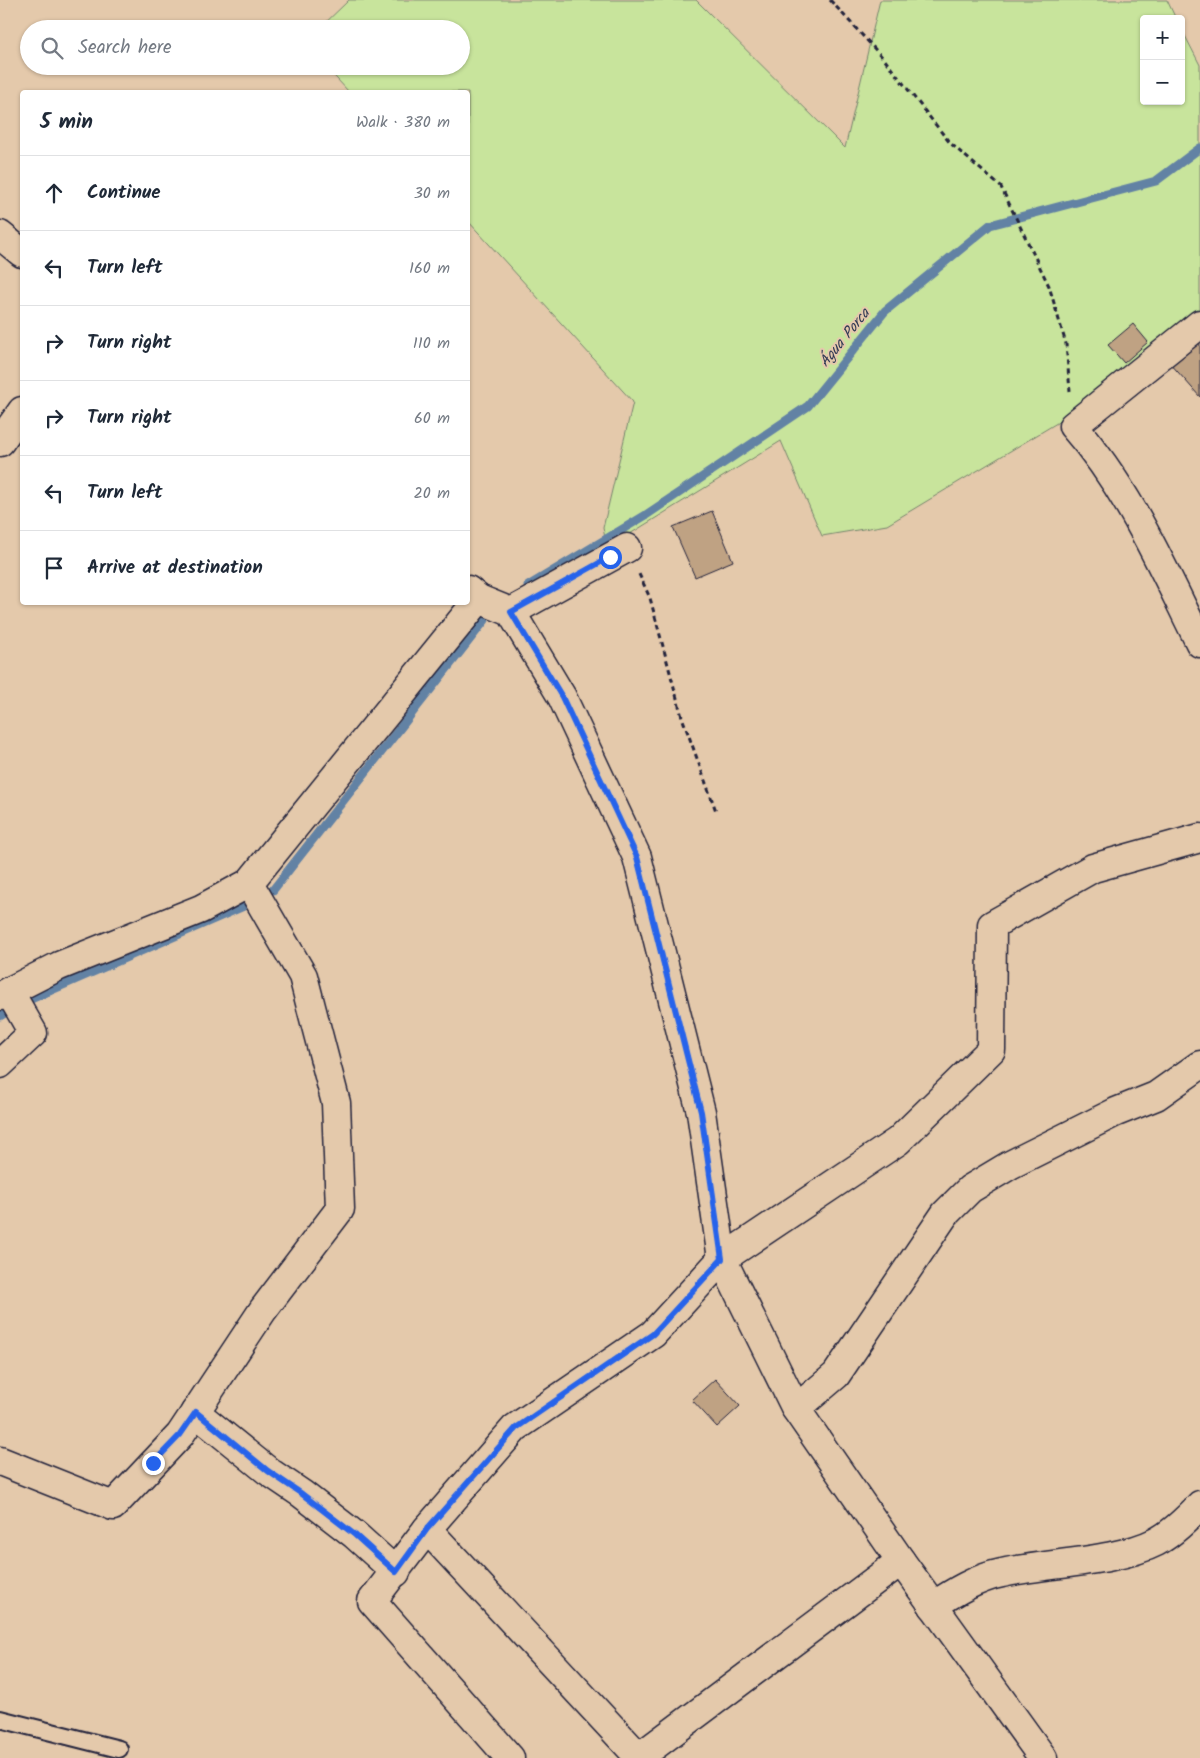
<!DOCTYPE html>
<html lang="en">
<head>
<meta charset="utf-8">
<style>
  body { margin:0; font-family:Kalam,sans-serif; background:#f6f6f7; color:#1f2937 }
  .controls { position:absolute; right:15px; top:15px; display:grid; overflow:hidden; border-radius:5px; box-shadow:0 1px 4px #0004 }
  .controls button { width:45px; height:45px; display:grid; place-items:center; padding:0; border:0; border-bottom:1px solid #e0e1e3; background:#fff; color:#1f2937; font:25px sans-serif }
  .stop { position:absolute; width:15px; height:15px; margin:-11px; border:4px solid #2563eb; border-radius:50%; background:#fff }
  .stop.end { background:#2563eb; border-color:#fff; box-shadow:0 1px 5px #0008 }
  .list { margin:0; padding:0; list-style:none }
  h2 { display:flex; justify-content:space-between; align-items:center; height:65px; margin:0; padding:0 20px; font-size:21px }
  h2 small { font-size:16px; font-weight:400; color:#747a83 }
  .list li { display:grid; grid-template-columns:32px 1fr auto; gap:15px; align-items:center; box-sizing:border-box; height:75px; padding:0 20px; border-top:1px solid #e0e1e3 }
  .list b { display:block; font-size:19px; white-space:nowrap }
  .list em { font-size:16px; font-style:normal; color:#747a83 }
  .icon { flex:none; width:28px; height:28px; fill:none; stroke:currentColor; stroke-width:2; stroke-linecap:round; stroke-linejoin:round }
  .map { position:relative; flex:none; width:1200px; height:1758px; overflow:hidden }
  .search { position:absolute; background:#fff; box-shadow:0 1px 4px #0004; left:20px; top:20px; width:450px; height:55px; display:flex; align-items:center; gap:12px; box-sizing:border-box; padding:0 18px; border-radius:28px; color:#747a83; font-size:19px }
  .panel { position:absolute; background:#fff; box-shadow:0 1px 4px #0004; left:20px; top:90px; width:450px; height:515px; border-radius:5px }
  .map>svg:first-child { display:block }
  .green { fill:#c8e49c; stroke:#75836c }
  .lines { fill:none; stroke-linecap:round; stroke-linejoin:round }
  .stream { stroke:#6282a4; stroke-width:9 }
  .building { fill:#bfa283; stroke:#22223b }
  .lane-casing { stroke:#22223b; stroke-width:20 }
  .street-casing { stroke:#22223b; stroke-width:31 }
  .path { stroke:#22223b; stroke-width:3; stroke-dasharray:5 4; stroke-linecap:butt }
  .lane { stroke:#e4c9ab; stroke-width:16 }
  .street { stroke:#e4c9ab; stroke-width:28 }
  .route { stroke:#2563eb; stroke-width:6 }
  .labels { text-anchor:middle; dominant-baseline:central; stroke-width:4; stroke-linejoin:round; paint-order:stroke }
  .water-label { font-size:15px; font-style:italic; fill:#323a55; stroke:#e4c9ab }
</style>
</head>
<body>
<div class="map">
<svg width="1200" height="1758" viewBox="0 0 1200 1758">
  <rect width="100%" height="100%" fill="#e4c9ab"/>
  <filter id="ink" filterUnits="userSpaceOnUse"><feTurbulence type="fractalNoise" baseFrequency=".02" numOctaves="2"/><feDisplacementMap in="SourceGraphic" scale="10" xChannelSelector="R" yChannelSelector="G"/><feConvolveMatrix kernelMatrix="1 2 1 2 8 2 1 2 1" color-interpolation-filters="sRGB"/></filter>
  <g filter="url(#ink)">
    <path class="green" d="M349,0h347l149,148 35,-148h287l9,19h-32v82h37v-73l19,37v272l-313,188 -65,11 -41,-95 -174,107 -4,-20 30,-126 -165,-181v-129h-119l-24,-26h136v-37h-142z"/>
    <g class="lines">
      <g class="stream">
        <path d="M528,586l118,-71 162,-109 77,-95 105,-86 166,-44 44,-33"/>
        <path d="M273,890l212,-270"/>
        <path d="M22,1003l222,-97"/>
        <path d="M0,1016l8,-5"/>
      </g>
    </g>
    <g class="building">
      <path d="M1133,324l15,18 -24,21 -16,-18z"/>
      <path d="M1200,337v60l-30,-34z"/>
      <path d="M712,511l21,50 -38,16 -22,-50z"/>
      <path d="M715,1379l25,27 -23,21 -25,-27z"/>
    </g>
    <g class="lines">
      <defs>
        <path id="lane" d="M0,1719l119,30"/>
        <g id="street">
          <path d="M0,235l22,18"/>
          <path d="M1200,324l-127,102c56,63 90,143 127,217"/>
          <path d="M0,442l22,-31"/>
          <path d="M468,590l11,9 32,13 51,85 75,160 64,255 21,147 74,150 105,152 142,197"/>
          <path d="M511,612l116,-64"/>
          <path d="M0,996l59,-30 142,-57 48,-26 230,-284"/>
          <path d="M0,1064l33,-31 -24,-42"/>
          <path d="M796,1409l40,-34 109,-161 25,-25 40,-24 106,-53 40,-16 44,-31"/>
          <path d="M195,1412l73,59 34,23 53,41 41,37"/>
          <path d="M0,1461l113,45 67,-71 83,-125 77,-101 -4,-106 -33,-127 -54,-93"/>
          <path d="M427,1529l212,228"/>
          <path d="M933,1606c21,-14 44,-28 69,-33 44,-10 115,-11 154,-31 17,-9 31,-23 44,-37"/>
          <path d="M510,1758l-138,-157 55,-72 88,-101 138,-94 69,-75 176,-118 93,-91 1,-125 101,-57 107,-30"/>
          <path d="M638,1758l263,-197"/>
        </g>
      </defs>
      <use href="#lane" class="lane-casing"/>
      <use href="#street" class="street-casing"/>
      <g class="path">
        <path d="M830,0l54,59 66,84 51,44 48,99 17,58 4,47"/>
        <path d="M639,574l11,24 32,119 34,94"/>
      </g>
      <use href="#lane" class="lane"/>
      <use href="#street" class="street"/>
    </g>
  </g>
  <g class="lines" filter="url(#ink)">
    <path class="route" d="M153,1463l27,-28 16,-23 72,59 34,23 53,41 41,37 31,-43 89,-101 137,-94 69,-75 -21,-147 -64,-255 -75,-160 -51,-85 99,-55"/>
  </g>
  <g class="labels">
    <g class="water-label">
      <text transform="translate(845 338) rotate(-51)">Água Porca</text>
    </g>
  </g>
</svg>
<div class="controls">
<button>+</button>
<button>−</button>
</div>
<div class="stop" style="left:610px;top:557px"></div>
<div class="stop end" style="left:153px;top:1463px"></div>
<div class="search"><svg class="icon" aria-label="search" viewBox="0 0 24 24"><circle cx="10" cy="10" r="6"/><path d="M15 15l6 6"/></svg>Search here</div>
<section class="panel">
<h2>5 min<small>Walk · 380 m</small></h2>
<ul class="list">
<li><svg class="icon" aria-label="ahead" viewBox="0 0 24 24"><path d="M12 20V5M6 11l6-6 6 6"/></svg><div><b>Continue</b></div><em>30 m</em></li>
<li><svg class="icon" aria-label="left" viewBox="0 0 24 24"><path d="M17 20v-9H6M10 6l-5 5 5 5"/></svg><div><b>Turn left</b></div><em>160 m</em></li>
<li><svg class="icon" aria-label="right" viewBox="0 0 24 24"><path d="M7 20v-9h11M14 6l5 5-5 5"/></svg><div><b>Turn right</b></div><em>110 m</em></li>
<li><svg class="icon" aria-label="right" viewBox="0 0 24 24"><path d="M7 20v-9h11M14 6l5 5-5 5"/></svg><div><b>Turn right</b></div><em>60 m</em></li>
<li><svg class="icon" aria-label="left" viewBox="0 0 24 24"><path d="M17 20v-9H6M10 6l-5 5 5 5"/></svg><div><b>Turn left</b></div><em>20 m</em></li>
<li><svg class="icon" aria-label="arrive" viewBox="0 0 24 24"><path d="M6 21V4h12l-3 4 3 4H6"/></svg><div><b>Arrive at destination</b></div></li>
</ul>
</section>
</div>
</body>
</html>
